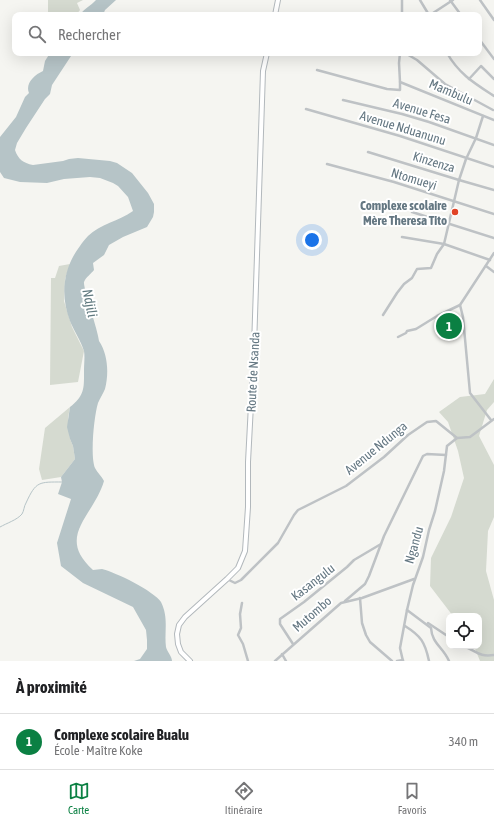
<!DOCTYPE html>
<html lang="fr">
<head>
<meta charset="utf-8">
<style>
  body { margin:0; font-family:"Asap Condensed",sans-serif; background:#f2f2f2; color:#202124 }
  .controls { position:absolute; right:12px; bottom:12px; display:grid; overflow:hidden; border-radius:8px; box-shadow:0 4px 16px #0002 }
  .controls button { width:36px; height:36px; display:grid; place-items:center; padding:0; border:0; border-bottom:1px solid #e0e0e0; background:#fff; color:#202124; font:20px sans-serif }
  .you { position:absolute; left:312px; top:240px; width:14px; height:14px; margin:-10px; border:3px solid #fff; border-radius:50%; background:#1a73e8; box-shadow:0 0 0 6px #1a73e833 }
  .badge { display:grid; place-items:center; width:26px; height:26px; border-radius:50%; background:#0b8043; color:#fff; font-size:13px; font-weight:700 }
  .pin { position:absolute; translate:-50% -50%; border:2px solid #fff; box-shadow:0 1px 4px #0006 }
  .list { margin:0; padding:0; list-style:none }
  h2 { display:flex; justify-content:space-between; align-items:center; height:52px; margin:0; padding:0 16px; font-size:17px }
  h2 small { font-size:13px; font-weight:400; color:#757577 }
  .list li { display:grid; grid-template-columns:26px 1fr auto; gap:12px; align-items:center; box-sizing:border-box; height:56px; padding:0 16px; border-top:1px solid #e0e0e0 }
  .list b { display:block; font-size:15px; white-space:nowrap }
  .list p { margin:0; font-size:13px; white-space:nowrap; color:#757577 }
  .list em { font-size:13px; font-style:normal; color:#757577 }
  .icon { flex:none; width:22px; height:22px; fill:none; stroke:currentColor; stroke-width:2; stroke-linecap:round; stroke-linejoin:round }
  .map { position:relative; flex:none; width:494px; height:661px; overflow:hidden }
  .search { position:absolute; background:#fff; box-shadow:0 4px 16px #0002; left:12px; right:12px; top:12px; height:44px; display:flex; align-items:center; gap:10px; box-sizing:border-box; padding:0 14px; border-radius:8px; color:#757577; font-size:15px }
  .sheet { height:108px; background:#fff }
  nav { display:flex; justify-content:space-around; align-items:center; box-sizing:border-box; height:56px; border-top:1px solid #e0e0e0; background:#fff; font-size:11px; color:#757577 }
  nav a { display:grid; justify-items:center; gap:2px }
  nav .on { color:#0b8043 }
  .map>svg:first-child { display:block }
  .green { fill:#d5dad0 }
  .water { fill:#b6c4c7 }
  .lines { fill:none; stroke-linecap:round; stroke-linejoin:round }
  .stream { stroke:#b6c4c7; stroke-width:1 }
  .secondary-casing { stroke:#b2b8bc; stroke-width:6 }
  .street { stroke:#bec2c5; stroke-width:2.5 }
  .secondary { stroke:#fff; stroke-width:4 }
  .poi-dot { fill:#e14326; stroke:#fff; stroke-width:1.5 }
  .labels { text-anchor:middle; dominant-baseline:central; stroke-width:4; stroke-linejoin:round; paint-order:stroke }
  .street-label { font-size:13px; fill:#647782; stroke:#fff }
  .poi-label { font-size:13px; font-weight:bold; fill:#647782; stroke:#fff; text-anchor:end }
  .water-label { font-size:14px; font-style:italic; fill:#60797f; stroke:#fff }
</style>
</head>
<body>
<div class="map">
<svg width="494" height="661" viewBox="0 0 494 661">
  <rect width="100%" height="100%" fill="#f5f5f1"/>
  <g class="green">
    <path d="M48,0h35l-6,3 3,7 -4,5h-28z"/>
    <path d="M70,264l-5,15 -1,22 8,26 12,24 -6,31 -28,3 1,-107h4l4,-12z"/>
    <path d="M494,379v23l-7,8 -8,26 15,29v52l-6,14 -2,40 8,29v61h-14l-6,-15h5v-30h-26l-23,-30 1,-28 20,-41 13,-39 -6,-27 -10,-29 -9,-10 21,-15 25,-3z"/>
    <path d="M70,407l-2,11 2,21 3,7 2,13 -14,18 -19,3 -3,-11 6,-41z"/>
  </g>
  <g class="water">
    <path d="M96,0h20l-11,10 -2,5h-23c3,-6 11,-9 16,-15z"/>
    <path d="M50,53h23l-21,32 -2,9 -5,5 -19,29 -9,15 -2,7c3,9 8,13 18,15l30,-4 6,-2 9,-1 32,3 7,2 15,10 16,20 6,11v8l-1,5 -6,10 -24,10 -14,8 -5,10 -11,8 1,7c-3,4 -8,7 -10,12 -1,6 14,48 15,59 9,13 10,33 6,48 -2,5 -5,9 -7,14 -4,13 -8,53 -3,65 2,4 7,9 9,13 -10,35 -49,55 -11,89 3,0 6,-1 9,-1 13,3 52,22 59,33 8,16 3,30 5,45 1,5 6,9 6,14h-38l6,-2 7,-10v-9l-1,-10 -13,-23 -50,-24 -22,-17 -4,-23 14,-44 -13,-5 4,-12 -1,-5 14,-18 -2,-13 -3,-7 -3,-12 3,-20c15,-12 14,-19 14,-37 0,-6 1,-13 0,-19 -3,-10 -10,-20 -14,-30 -10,-26 -7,-53 10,-75 2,-3 5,-7 8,-10 12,-12 31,-15 45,-25l-5,-14 -10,-11 -5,-3 -13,-5 -10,-1 -26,2 -17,4 -27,-1 -16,-4 -4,-6v-35l16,-20 9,-20 4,-4c-4,-9 5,-18 14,-22l2,-10z"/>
  </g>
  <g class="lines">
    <path class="stream" d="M0,527c7,-4 17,-7 22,-13 2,-3 2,-8 4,-11 10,-22 13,-21 36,-21"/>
    <defs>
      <g id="secondary">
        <path d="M275,15l3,-15"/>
        <path d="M190,661l-9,-9 -3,-8 -1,-10 2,-9 6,-8 42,-38 11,-11 7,-17 3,-44v-45l6,-115 9,-276 4,-18"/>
      </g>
    </defs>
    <use href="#secondary" class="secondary-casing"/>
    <g class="street">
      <path d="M420,0l9,15"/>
      <path d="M450,0l11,15"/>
      <path d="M480,0l14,20"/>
      <path d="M402,13v-13"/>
      <path d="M366,15l36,-1"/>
      <path d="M430,15l23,-15"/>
      <path d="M479,39l15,20"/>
      <path d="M400,53l-1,10 1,19 94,38"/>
      <path d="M405,53l12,7 28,24 48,26"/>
      <path d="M447,53c12,21 27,30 47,43"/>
      <path d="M317,70l70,19 13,1v-8"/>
      <path d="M469,79l12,-13 13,13"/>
      <path d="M343,100l59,14 27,8 65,23"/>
      <path d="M306,109l94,27 94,31"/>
      <path d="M368,152l91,28 35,10"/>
      <path d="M327,164l67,18 100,32"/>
      <path d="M412,212l82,26"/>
      <path d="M402,237l42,7 46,16"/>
      <path d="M486,266l8,6"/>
      <path d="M460,305l3,12 7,76 21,27"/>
      <path d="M383,315l14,-22 7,-9 8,-6 5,-9 14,-1 6,-14 7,-10 15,-64 7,-21 10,-21 7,-22"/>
      <path d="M398,337l8,-4 1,-2 9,-2 21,-13 23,-11 34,-52"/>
      <path d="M227,579l8,4 6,-3 37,-37 16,-28 4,-5 48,-24 38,-29 24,-22 19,-13 9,-1 21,17 13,-1 24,-18"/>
      <path d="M360,598l2,25 4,12 4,7 22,19"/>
      <path d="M345,601l20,-17 4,-8 15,-40 39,-80 4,-2 19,1"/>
      <path d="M242,603l-2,11 1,14 -3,7 5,9 5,17"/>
      <path d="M407,610l24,18c1,16 12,19 18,33"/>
      <path d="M428,623l21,14"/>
      <path d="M405,626c16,10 20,16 24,35"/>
      <path d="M293,644l-13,-20v-5l24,-17 43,-35 7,-7 27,-16"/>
      <path d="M463,646c15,5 14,11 31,9"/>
      <path d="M282,654l4,7"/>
      <path d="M275,661l66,-58 21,-5 52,-19"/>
      <path d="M397,661l6,-1"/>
      <path d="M403,661l-3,-13 7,-38 6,-25 10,-28 6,-27 6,-19 9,-40 3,-25 10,-8"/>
    </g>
    <use href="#secondary" class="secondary"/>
  </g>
  <circle class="poi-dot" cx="455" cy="212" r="4"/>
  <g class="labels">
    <g class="street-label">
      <text transform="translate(451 92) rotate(23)">Mambulu</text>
      <text transform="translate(422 111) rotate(17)">Avenue Fesa</text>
      <text transform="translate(403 128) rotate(17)">Avenue Nduanunu</text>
      <text transform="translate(434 162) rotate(17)">Kinzenza</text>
      <text transform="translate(414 179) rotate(17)">Ntomueyi</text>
      <text transform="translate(253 372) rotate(-87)">Route de Nsanda</text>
      <text transform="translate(376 448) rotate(-39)">Avenue Ndunga</text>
      <text transform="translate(414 545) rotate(-74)">Ngandu</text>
      <text transform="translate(313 582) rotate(-38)">Kasangulu</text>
      <text transform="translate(312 614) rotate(-41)">Mutombo</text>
    </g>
    <g class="poi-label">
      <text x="447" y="205">Complexe scolaire<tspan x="447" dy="15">Mère Theresa Tito</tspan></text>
    </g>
    <g class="water-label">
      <text transform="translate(90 303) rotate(78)">Ndjili</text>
    </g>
  </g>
</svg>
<div class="controls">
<button><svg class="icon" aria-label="locate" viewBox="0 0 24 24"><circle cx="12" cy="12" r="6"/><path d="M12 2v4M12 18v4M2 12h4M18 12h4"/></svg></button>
</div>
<div class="you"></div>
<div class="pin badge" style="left:449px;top:326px">1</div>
<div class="search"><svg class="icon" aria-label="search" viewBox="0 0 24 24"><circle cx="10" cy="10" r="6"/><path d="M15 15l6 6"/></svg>Rechercher</div>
</div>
<section class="sheet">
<h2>À proximité<small></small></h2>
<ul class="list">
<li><span class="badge">1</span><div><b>Complexe scolaire Bualu</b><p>École · Maître Koke</p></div><em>340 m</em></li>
</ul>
</section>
<nav>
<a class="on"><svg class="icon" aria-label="map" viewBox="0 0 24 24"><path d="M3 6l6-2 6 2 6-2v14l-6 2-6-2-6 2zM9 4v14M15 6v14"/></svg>Carte</a>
<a><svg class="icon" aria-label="directions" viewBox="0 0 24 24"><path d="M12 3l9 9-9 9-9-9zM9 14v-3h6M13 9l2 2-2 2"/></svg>Itinéraire</a>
<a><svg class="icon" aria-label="saved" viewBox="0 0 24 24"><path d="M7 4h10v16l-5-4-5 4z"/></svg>Favoris</a>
</nav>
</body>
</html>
